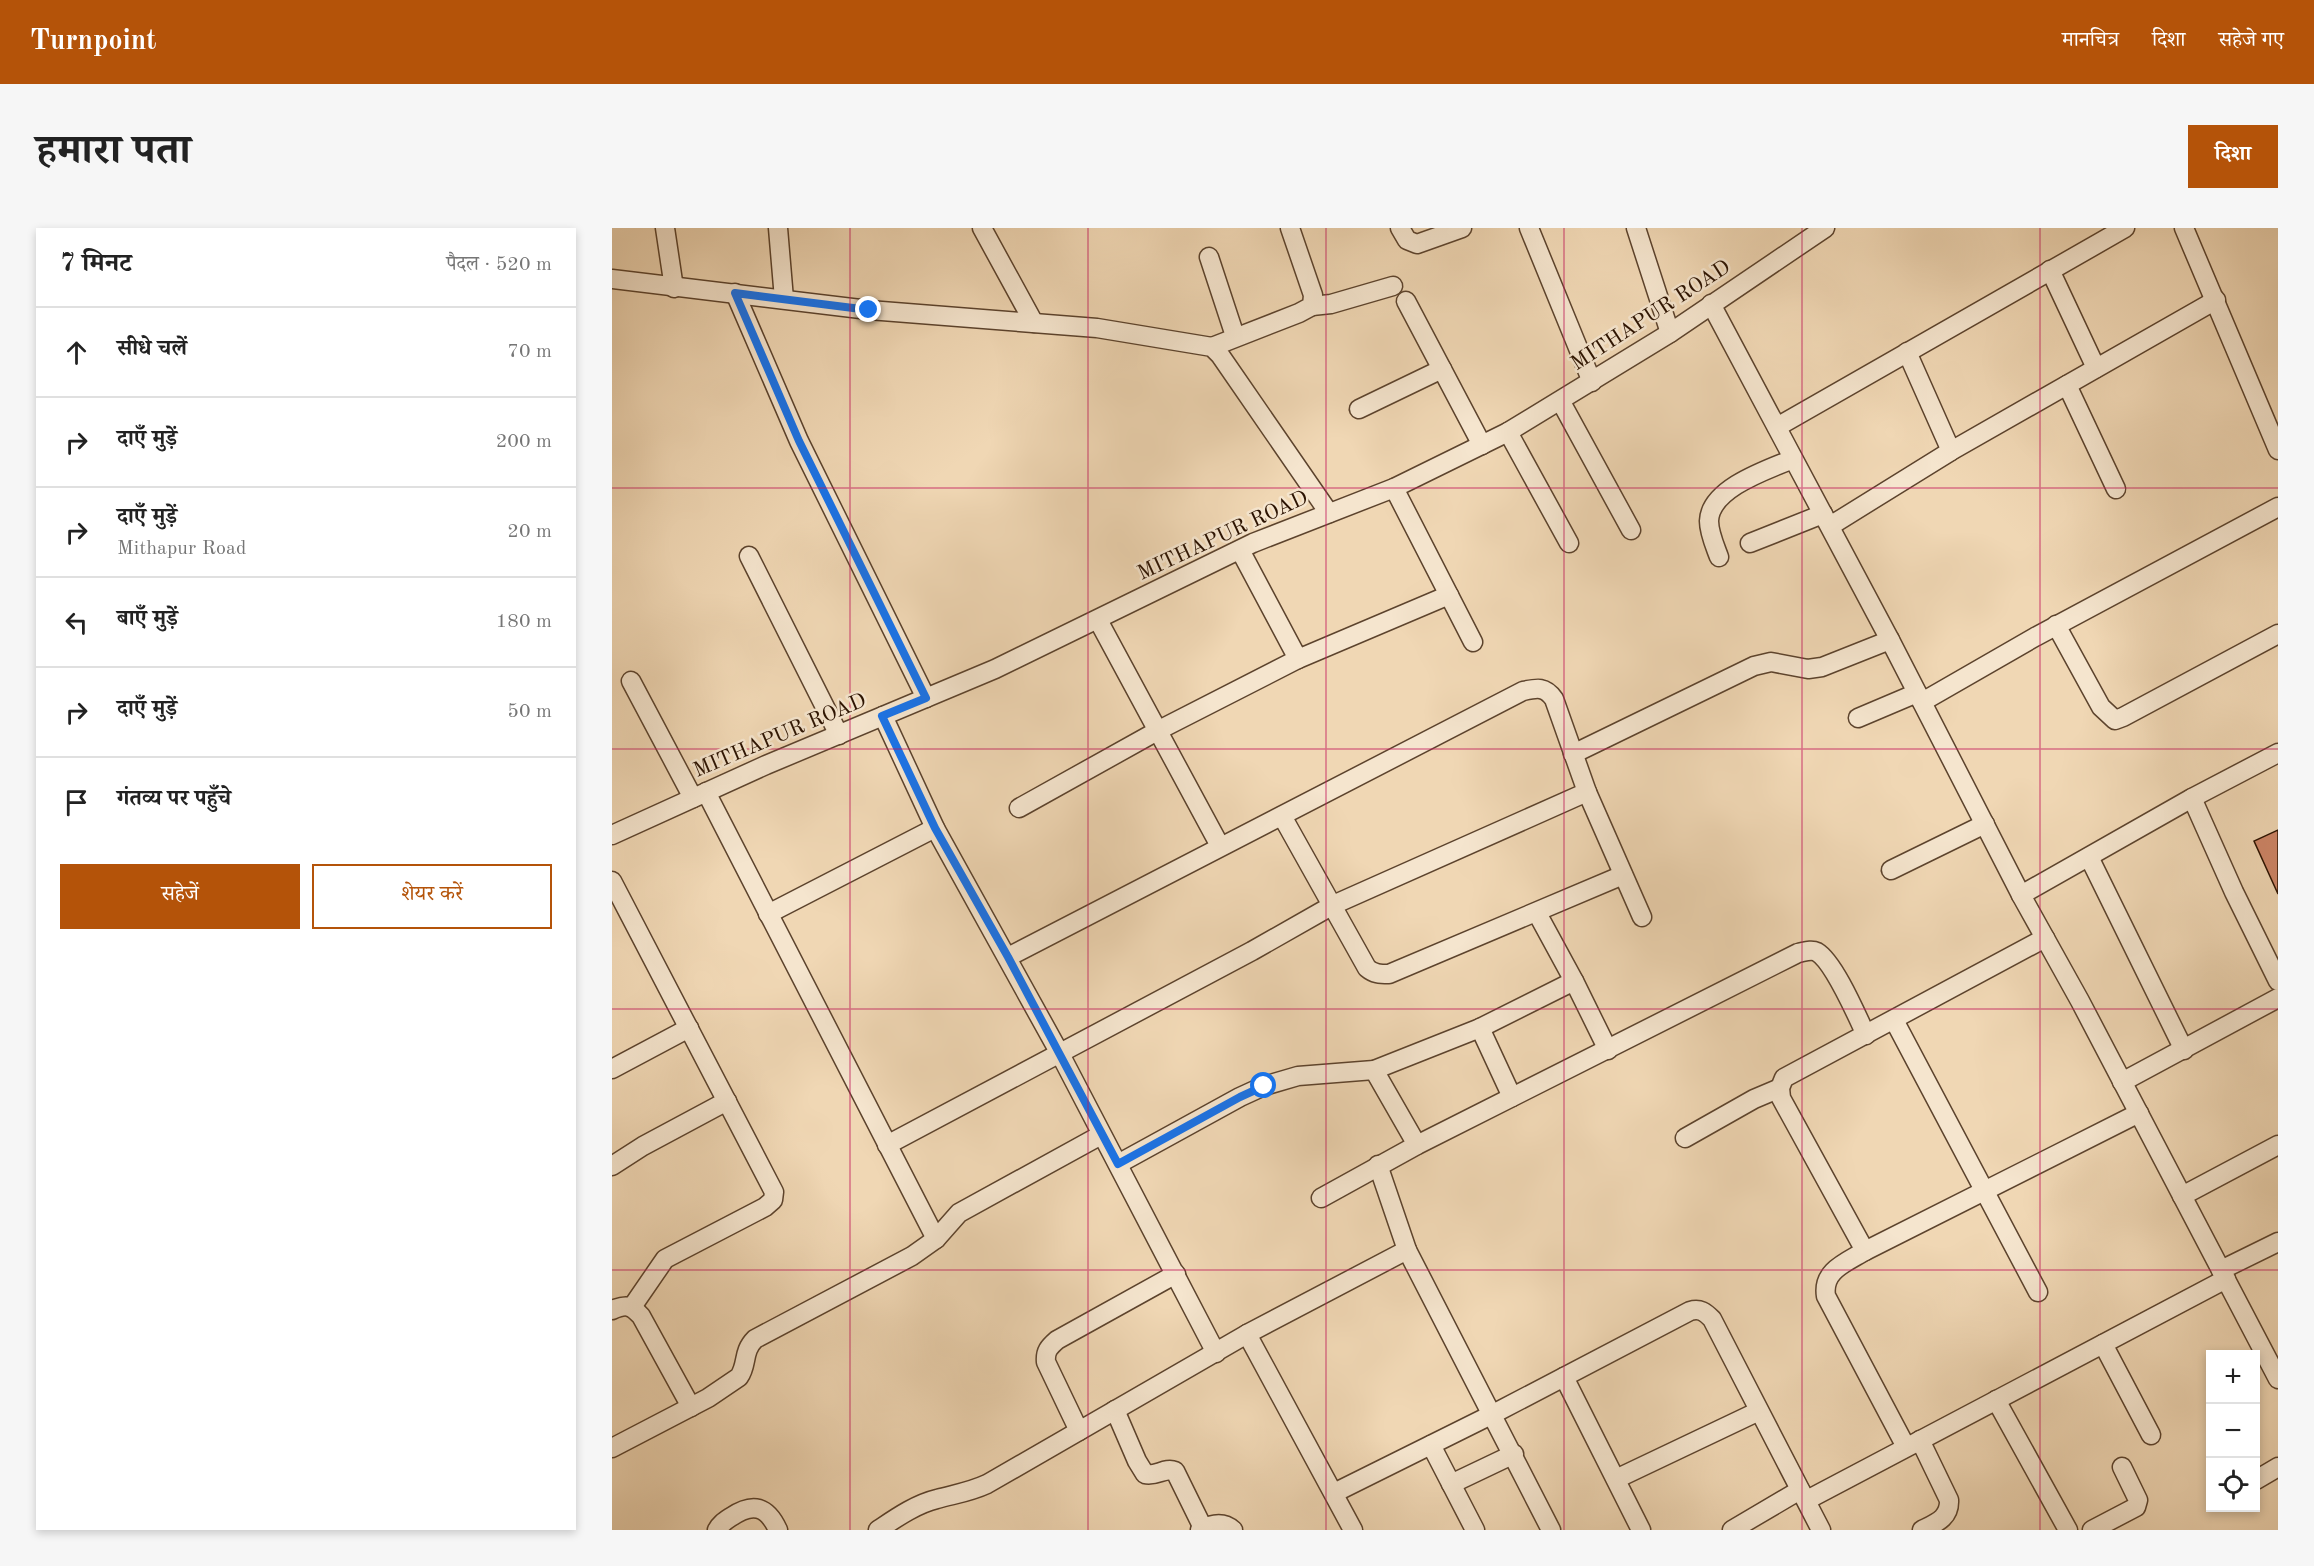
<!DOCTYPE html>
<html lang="hi">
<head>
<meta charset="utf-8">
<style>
  body { margin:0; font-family:"Old Standard TT","Noto Serif Devanagari",serif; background:#f6f6f6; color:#222 }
  .controls { position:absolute; right:18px; bottom:18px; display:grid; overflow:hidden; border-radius:0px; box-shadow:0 3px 9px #0003 }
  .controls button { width:54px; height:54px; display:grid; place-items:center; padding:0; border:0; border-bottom:2px solid #e0e0e0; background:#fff; color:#222; font:30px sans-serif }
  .stop { position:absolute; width:18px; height:18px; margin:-14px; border:4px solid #1a73e8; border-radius:50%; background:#fff }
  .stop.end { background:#1a73e8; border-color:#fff; box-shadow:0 2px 6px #0008 }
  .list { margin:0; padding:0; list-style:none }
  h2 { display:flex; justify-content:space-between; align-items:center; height:78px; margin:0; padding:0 24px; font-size:26px }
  h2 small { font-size:20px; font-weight:400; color:#767676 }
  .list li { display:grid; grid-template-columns:39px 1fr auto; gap:18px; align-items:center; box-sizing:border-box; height:90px; padding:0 24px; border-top:2px solid #e0e0e0 }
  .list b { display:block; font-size:22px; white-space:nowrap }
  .list p { margin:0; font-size:20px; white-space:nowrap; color:#767676 }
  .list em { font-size:20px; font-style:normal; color:#767676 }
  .actions { display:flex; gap:12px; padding:18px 24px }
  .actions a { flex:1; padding:14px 0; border:2px solid #b45309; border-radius:0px; text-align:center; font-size:21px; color:#b45309 }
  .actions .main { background:#b45309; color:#fff }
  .icon { flex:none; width:33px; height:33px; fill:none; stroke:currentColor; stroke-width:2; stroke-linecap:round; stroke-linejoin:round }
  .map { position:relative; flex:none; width:1666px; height:1302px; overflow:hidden; border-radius:0px }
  header { display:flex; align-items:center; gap:36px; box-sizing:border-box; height:84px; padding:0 30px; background:#b45309; color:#fff }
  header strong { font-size:28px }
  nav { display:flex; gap:33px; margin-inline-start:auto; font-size:21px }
  .intro { display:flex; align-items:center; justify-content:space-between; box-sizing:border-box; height:144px; padding:0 36px }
  h1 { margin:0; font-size:42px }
  .button { padding:15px 27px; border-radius:0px; background:#b45309; color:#fff; font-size:21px; font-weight:700 }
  main { display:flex; gap:36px; padding:0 36px }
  aside { flex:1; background:#fff; border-radius:0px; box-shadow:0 3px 9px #0003 }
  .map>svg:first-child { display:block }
  .building { fill:#cf8668; stroke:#2b1200; stroke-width:1.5 }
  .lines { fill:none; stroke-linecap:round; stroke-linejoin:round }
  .minor-casing { stroke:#5c432d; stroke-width:21 }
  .minor { stroke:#f5e5ce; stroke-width:18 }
  .route { stroke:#1a73e8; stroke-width:8 }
  .grid { fill:none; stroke:#c2185b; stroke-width:1.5; stroke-opacity:0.55 }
  .labels { text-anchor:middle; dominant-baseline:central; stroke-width:5; stroke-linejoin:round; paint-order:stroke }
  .street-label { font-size:21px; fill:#2b1200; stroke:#f5e5ce }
</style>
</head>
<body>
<header>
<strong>Turnpoint</strong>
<nav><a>मानचित्र</a><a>दिशा</a><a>सहेजे गए</a></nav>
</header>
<div class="intro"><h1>हमारा पता</h1><a class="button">दिशा</a></div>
<main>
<aside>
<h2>7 मिनट<small>पैदल · 520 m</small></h2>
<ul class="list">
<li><svg class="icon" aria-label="ahead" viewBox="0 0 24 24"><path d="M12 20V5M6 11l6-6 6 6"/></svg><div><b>सीधे चलें</b></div><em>70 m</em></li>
<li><svg class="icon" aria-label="right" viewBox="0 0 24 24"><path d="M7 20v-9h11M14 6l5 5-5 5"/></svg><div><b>दाएँ मुड़ें</b></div><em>200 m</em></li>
<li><svg class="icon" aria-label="right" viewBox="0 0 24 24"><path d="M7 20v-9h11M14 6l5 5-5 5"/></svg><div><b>दाएँ मुड़ें</b><p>Mithapur Road</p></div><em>20 m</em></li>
<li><svg class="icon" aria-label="left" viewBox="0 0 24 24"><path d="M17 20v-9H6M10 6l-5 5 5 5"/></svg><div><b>बाएँ मुड़ें</b></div><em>180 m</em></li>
<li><svg class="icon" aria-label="right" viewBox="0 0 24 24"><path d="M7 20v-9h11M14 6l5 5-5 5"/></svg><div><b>दाएँ मुड़ें</b></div><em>50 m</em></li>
<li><svg class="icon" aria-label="arrive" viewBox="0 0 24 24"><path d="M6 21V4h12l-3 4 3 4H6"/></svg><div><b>गंतव्य पर पहुँचे</b></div></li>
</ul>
<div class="actions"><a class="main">सहेजें</a><a>शेयर करें</a></div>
</aside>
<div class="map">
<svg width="1666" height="1302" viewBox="0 0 1666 1302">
  <rect width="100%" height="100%" fill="#f0d7b4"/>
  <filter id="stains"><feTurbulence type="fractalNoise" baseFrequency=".00333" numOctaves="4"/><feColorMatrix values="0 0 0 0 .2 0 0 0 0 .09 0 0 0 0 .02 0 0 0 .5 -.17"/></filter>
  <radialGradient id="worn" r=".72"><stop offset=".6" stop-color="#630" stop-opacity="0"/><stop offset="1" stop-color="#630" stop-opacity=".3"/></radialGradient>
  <path class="building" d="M1666,602v64l-24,-53z"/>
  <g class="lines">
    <defs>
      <g id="minor">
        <path d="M53,0l9,60"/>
        <path d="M166,0l6,71"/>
        <path d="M370,0l52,95"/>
        <path d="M788,0l7,12 10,4 45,-16"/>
        <path d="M917,0l63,154"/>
        <path d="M1024,0l34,105"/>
        <path d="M1572,0l94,222"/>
        <path d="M597,29l26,79"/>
        <path d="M1438,42l46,98"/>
        <path d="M0,51l257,31 228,18 115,19 8,8 109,158"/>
        <path d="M123,65l64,148 127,257"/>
        <path d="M794,73l76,144"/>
        <path d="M1099,76l179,336 131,255 59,106 198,378"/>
        <path d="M700,78l19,-2 62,-18"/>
        <path d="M600,119l87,-34 13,-7 1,-11 -23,-67"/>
        <path d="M1295,124l44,99"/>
        <path d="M1455,157l49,104"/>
        <path d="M949,174l70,128"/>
        <path d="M747,181l83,-40"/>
        <path d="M1165,199l348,-199"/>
        <path d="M896,204l61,111"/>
        <path d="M782,260l79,154"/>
        <path d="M1218,298l121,-75 265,-151"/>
        <path d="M1138,315l73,-29"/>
        <path d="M628,322l58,109 151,-64"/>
        <path d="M137,328l90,179"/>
        <path d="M1107,329c-4,-11 -10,-24 -10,-36 1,-33 60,-52 84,-62"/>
        <path d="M486,392l122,226"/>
        <path d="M1444,397l45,82 14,13 8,-3 155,-83"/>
        <path d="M19,453l62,117"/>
        <path d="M1310,474l113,-65 243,-130"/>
        <path d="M271,488l52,112 124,224 157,301"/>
        <path d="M1246,490l59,-25"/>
        <path d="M961,526l181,-88 17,-4 37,7 14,-2 68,-27"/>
        <path d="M94,564l230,447"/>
        <path d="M1580,570l42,94 44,89"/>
        <path d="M407,580l140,-78 139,-71"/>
        <path d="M670,588l85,152c7,6 13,6 22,6l234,-99"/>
        <path d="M0,607l154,-70 229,-96 258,-126 141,-55 114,-56 162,-99 155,-105"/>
        <path d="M1477,629l95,193"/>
        <path d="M1279,642l94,-46"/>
        <path d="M0,653l162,311 -1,8 -8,7 -100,52 -33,48"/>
        <path d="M1409,667l171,-97 86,-45"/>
        <path d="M925,685l37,68"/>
        <path d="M156,686l167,-86"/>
        <path d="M396,729l515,-266c14,-3 22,-5 31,8l33,93 55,125"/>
        <path d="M1282,792l144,272"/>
        <path d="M868,800l32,69"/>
        <path d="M0,841l77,-41"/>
        <path d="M762,842l43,75"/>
        <path d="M1510,854l156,-84"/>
        <path d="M1073,910l69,-39 26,-11"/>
        <path d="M275,917l365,-194 81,-46 254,-113"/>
        <path d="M506,936l122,-67 24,-11 34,-10 76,-6 106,-42 94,-47 34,69"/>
        <path d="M766,937l29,85 144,280"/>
        <path d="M0,938l31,-20 84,-45"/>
        <path d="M1570,968l96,-51"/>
        <path d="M709,970l96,-53 381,-192c6,-1 13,-4 19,-1 17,10 40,64 49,83"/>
        <path d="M1253,1023l-84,-153 -1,-10 4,-10 261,-140"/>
        <path d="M1609,1042l57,-28"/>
        <path d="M0,1082c14,-6 19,-5 29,6l50,91"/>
        <path d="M635,1106l106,196"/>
        <path d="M1491,1116l48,91"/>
        <path d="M952,1149l77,153"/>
        <path d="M1384,1172l72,130"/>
        <path d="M503,1182l22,51 8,13c11,3 20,-7 30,-3l28,57"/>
        <path d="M467,1203l-33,-69c-1,-11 3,-15 11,-22l119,-66"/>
        <path d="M1308,1212l29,60c1,18 -13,23 -27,30"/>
        <path d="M819,1217l44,85"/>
        <path d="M1294,1219l-80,-151c-4,-25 19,-33 39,-45l274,-138"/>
        <path d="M0,1220l96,-50 31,-21c9,-13 3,-25 16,-38l157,-83 24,-17 23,-26 142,-78"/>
        <path d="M1004,1251l143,-68"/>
        <path d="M1644,1252l22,-13"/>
        <path d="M839,1256l63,-30"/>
        <path d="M722,1265l159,-79 197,-103c10,-3 15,1 22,8l109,211"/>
        <path d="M1195,1272l419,-221"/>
        <path d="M105,1302c3,-6 8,-9 14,-13 22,-15 36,-11 47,13"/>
        <path d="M266,1302c18,-12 38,-26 59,-31 18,-5 33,-7 50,-15l260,-150 160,-84"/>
        <path d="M588,1302c11,-6 23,-9 33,0"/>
        <path d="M1120,1302l68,-40"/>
        <path d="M1480,1302l44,-23 2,-7 -16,-33"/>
      </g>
    </defs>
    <use href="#minor" class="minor-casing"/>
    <use href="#minor" class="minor"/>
  </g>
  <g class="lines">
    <path class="route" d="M257,82l-134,-17 64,148 127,257 -44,18 53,112 73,129 110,207 122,-67 24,-11"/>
  </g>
  <path class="grid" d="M238,0v1302M476,0v1302M714,0v1302M952,0v1302M1190,0v1302M1428,0v1302M0,260h1666M0,521h1666M0,781h1666M0,1042h1666"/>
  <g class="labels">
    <g class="street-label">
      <text transform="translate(1039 88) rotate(-33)">MITHAPUR ROAD</text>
      <text transform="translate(611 308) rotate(-25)">MITHAPUR ROAD</text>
      <text transform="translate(168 508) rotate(-23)">MITHAPUR ROAD</text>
    </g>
  </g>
  <rect width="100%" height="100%" filter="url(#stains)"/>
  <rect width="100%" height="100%" fill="url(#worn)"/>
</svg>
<div class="controls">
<button>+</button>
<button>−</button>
<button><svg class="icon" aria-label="locate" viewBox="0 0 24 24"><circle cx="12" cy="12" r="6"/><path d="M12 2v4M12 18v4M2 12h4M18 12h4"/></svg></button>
</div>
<div class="stop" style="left:652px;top:858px"></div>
<div class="stop end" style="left:257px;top:82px"></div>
</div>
</main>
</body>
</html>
